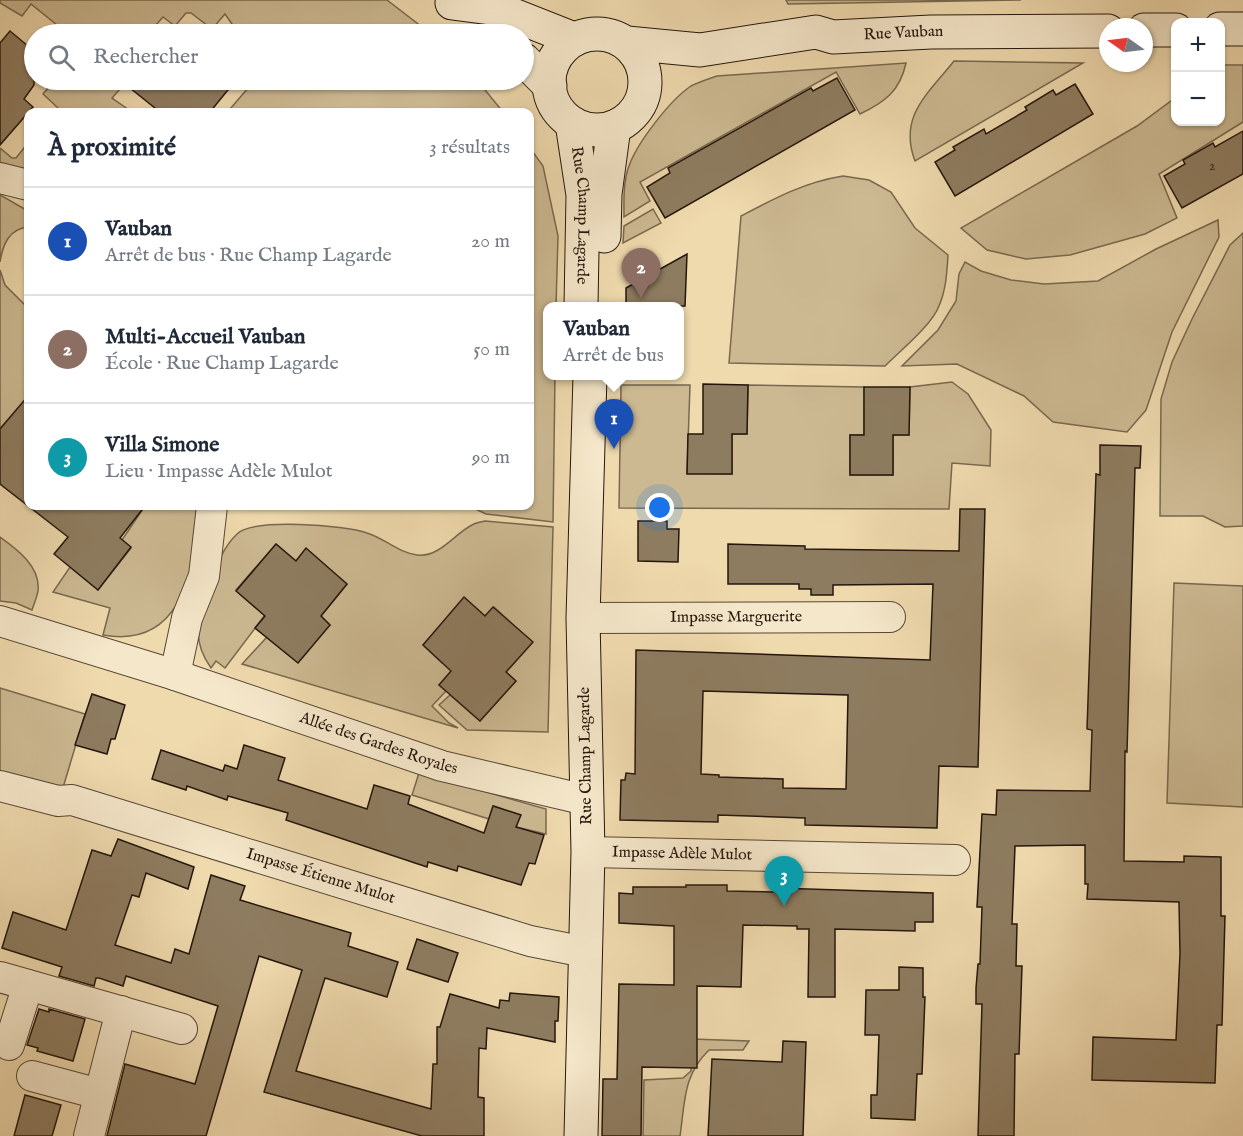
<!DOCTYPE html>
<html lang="fr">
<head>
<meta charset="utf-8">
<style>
  body { margin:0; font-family:"IM FELL English",serif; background:#f2f2f3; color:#1f2937 }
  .controls { position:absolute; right:18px; top:18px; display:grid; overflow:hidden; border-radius:12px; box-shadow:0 2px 4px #0004 }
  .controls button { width:54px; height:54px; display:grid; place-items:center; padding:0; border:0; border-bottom:2px solid #e0e1e3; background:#fff; color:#1f2937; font:30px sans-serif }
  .compass { position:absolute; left:1099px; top:18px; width:54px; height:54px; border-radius:50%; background:#fff; box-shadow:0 2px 4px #0004; rotate:284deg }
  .you { position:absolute; left:660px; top:508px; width:21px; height:21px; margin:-15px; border:4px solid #fff; border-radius:50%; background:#1a73e8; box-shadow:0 0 0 9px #1a73e833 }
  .badge { display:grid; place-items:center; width:39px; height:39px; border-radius:50%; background:#8f2418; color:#fff; font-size:20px; font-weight:700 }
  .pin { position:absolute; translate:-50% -50px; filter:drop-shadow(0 2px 3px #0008) }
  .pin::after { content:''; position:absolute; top:32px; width:21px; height:18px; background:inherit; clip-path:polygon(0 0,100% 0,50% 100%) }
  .popup { position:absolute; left:543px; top:302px; width:141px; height:78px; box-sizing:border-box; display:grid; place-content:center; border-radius:12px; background:#fff; filter:drop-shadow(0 2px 4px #0005); font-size:20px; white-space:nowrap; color:#747a83 }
  .popup b { font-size:22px; color:#1f2937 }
  .popup::after { content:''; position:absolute; left:50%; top:100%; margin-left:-12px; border:12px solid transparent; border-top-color:#fff }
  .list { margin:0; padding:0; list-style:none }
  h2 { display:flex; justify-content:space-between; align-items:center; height:78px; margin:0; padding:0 24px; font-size:26px }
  h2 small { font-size:20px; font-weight:400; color:#747a83 }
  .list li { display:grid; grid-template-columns:39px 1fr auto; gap:18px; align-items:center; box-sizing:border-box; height:108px; padding:0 24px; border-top:2px solid #e0e1e3 }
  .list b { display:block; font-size:22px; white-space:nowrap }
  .list p { margin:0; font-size:20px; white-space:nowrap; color:#747a83 }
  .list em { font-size:20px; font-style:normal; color:#747a83 }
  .icon { flex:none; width:33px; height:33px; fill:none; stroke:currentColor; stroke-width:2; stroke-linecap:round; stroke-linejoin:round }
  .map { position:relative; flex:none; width:1243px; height:1136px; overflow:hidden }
  .search { position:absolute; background:#fff; box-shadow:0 2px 4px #0004; left:24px; top:24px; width:510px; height:66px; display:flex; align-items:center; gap:15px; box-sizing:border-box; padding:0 21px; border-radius:33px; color:#747a83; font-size:22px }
  .panel { position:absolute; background:#fff; box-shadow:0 2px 4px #0004; left:24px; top:108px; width:510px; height:402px; border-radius:12px }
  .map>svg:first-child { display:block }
  .green { fill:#ccb992; stroke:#78684f; stroke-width:1.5 }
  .building { fill:#8e7c60; stroke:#24160c; stroke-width:1.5; fill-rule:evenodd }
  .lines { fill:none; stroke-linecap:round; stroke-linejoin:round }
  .minor-casing { stroke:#574734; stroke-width:32 }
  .secondary-casing { stroke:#24160c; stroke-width:35 }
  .minor { stroke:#f5e7ca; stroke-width:30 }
  .secondary { stroke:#f5e7ca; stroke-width:33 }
  .labels { text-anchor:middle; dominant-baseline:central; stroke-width:4.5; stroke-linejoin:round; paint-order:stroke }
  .number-label { font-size:14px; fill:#3e3021 }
  .street-label { font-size:16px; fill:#24160c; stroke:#f5e7ca }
</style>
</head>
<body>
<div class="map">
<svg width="1243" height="1136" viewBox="0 0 1243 1136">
  <rect width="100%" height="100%" fill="#efdaae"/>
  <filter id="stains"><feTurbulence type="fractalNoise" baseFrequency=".00333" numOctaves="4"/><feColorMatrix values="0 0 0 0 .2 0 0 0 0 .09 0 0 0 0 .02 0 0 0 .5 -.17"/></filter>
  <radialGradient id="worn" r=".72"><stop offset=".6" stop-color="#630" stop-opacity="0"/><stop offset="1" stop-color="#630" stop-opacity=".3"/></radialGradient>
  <g class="green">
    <path d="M0,0h387l44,34h-192l-14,-20 -13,15 -21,-16h-5l-11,13 -12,-9 -15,17h-80l-37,-30 -9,12 -22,-13z"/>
    <path d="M786,0h235l-233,4z"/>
    <path d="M954,61l129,2 -168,98c-17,-45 13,-67 39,-100z"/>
    <path d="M906,63c-6,28 -21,39 -46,51l-24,-42 -196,110 10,19 -26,16c0,-17 -1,-35 5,-51 8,-23 41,-66 62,-80 8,-4 17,-7 26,-10z"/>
    <path d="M1221,65h22v57l-84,52 18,44 -32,16 -75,21 -44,4 -39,-9 -26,-22 176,-102 38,-28 1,24h44z"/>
    <path d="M55,80h73l-16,18 20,14h-77l3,-4 -15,-14z"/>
    <path d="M255,80h222l26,32h-267l-6,-3z"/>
    <path d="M28,143v36l-28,-7v-24l12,10h4z"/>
    <path d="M530,148l13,18 15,70 -2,70h-8v70h7l-2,146 -67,-8 -17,-8h61v-103l3,-5 -3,-3z"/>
    <path d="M843,176l26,4 22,12 24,36 33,27c-1,17 -2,35 -9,51 -7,19 -39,45 -54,60l-156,-3 12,-147c34,-18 64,-34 102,-40z"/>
    <path d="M0,195l28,16v16c-19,2 -25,17 -28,35z"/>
    <path d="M653,209l8,14 -38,20 1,-17z"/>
    <path d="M1218,220l1,17 -47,95 -26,78 -19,22 -74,-10 -29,-26 -67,-32 -55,2 36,-36 18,-29 3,-27 6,-12 16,9 30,9 33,4 54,-3 58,-32z"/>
    <path d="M1243,233v293l-18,1 -22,-11h-43l1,-117 11,-37 20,-43 38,-74z"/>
    <path d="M0,270l5,15 23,23v104l-8,-6 -20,23z"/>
    <path d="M952,382l16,12 23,36 -1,36 -38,-3 -3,46 -330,-1 2,-123h69l-3,88 45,1v-40h15l1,-49 116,2v48h-14v40h43v-40h16l1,-48z"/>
    <path d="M145,506h59c-11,59 -19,144 -101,129l7,-27 -57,-16 17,-25 28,23 33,-42 -9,-8z"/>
    <path d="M485,521l68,6 -5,205 -81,-2 -28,-25 11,-10 30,26 36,-40 -10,-9 26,-30 -38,-35 -9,9 -20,-18 -42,47 19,18 16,2 -19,20 7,6 -14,15 17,17 9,5 -216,-64 25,-27 63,-12 -9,-9 26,-32 -41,-35 -10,12 -20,-17 -40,46 35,17 -46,61 -9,-7 -5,7c-20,-28 -13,-47 -3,-78 7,-19 13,-41 29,-56 15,-16 108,-9 130,-1 17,5 32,20 50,22 22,3 37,-21 55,-30 3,-2 8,-3 13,-4z"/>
    <path d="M0,537c17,12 41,30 38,54 -1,6 -4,13 -6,19l-16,-7 -16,-2z"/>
    <path d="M1174,583l69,3v221l-76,-4z"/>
    <path d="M0,688l85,26 -23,77 -62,-18z"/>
    <path d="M419,773l127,36v25l-30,-7 4,-12 -26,-9 -5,13 -77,-24z"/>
    <path d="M691,1039l58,2 -6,9h-34c-26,25 -24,52 -29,86h-37l1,-56 39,-2 8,-7z"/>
  </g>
  <g class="building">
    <path d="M10,31l24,20v34l-10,14 9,8 -33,38v-102z"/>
    <path d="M837,78l18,32 -190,108 -18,-31 23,-14 -2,-5 143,-80 2,3z"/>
    <path d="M120,80h116l-26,32h-50z"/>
    <path d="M1075,84l18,30 -138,82 -20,-34 20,-12 -2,-3 31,-18 2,5 41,-24 -2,-3 28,-17 3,5z"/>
    <path d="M1243,131v43l-61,34 -18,-32 21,-12 -2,-4 30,-17 2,4z"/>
    <path d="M687,254l-2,52h-59v-18z"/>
    <path d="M703,384l45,1 -1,49h-15v40h-45l1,-40h15z"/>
    <path d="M864,387h46l-1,48h-16v40h-43v-40h14z"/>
    <path d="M28,396v110h117l-25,32 11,9 -33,43 -44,-36 14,-17 -68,-53v-55z"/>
    <path d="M1100,445l41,1 -1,22h-5l-8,284 -2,-1 -1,110 60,1v-6l37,1v59h4l-3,109h-5l-2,58 -123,-3 1,-43 83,3 4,-86 -1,-52 -92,-3 1,-15h-3v-39l-70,1 -3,78h5l-1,42h6l-3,88h-4l-1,82h-36l4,-132h-6v-16l2,-24h2l2,-57h-5l5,-93 14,1 1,-25 93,1 2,-61 -5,-1 9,-255 4,1z"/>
    <path d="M960,509h25l-7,258 -39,-1 -2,62 -132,-3v-7l-87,-3v7l-98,-2 1,-40h4l1,-7 9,1 1,-124 294,10 3,-76 -100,1v10h-22v-6h-12v-5h-71v-40l77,2v3l154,2zM703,691l145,4 -2,94 -63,-1v-9l-64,-2v-2l-18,-1z"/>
    <path d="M638,521h29v8h12l-1,33 -40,-1z"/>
    <path d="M276,544l20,17 10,-13 41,36 -26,32 9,9 -32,38 -43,-35 10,-12 -29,-25z"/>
    <path d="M464,597l21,19 8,-9 40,35 -27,30 10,9 -36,40 -41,-36 12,-14 -28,-26z"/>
    <path d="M92,694l33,11 -10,34h-4l-4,15 -32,-9z"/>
    <path d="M244,745l41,13 -7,22 89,29 7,-24 36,11 -2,8 76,29 9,-27 28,9 -5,12 28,8 -9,29 -6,-1 -8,22 -63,-19 -1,5 -29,-9 -1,5 -141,-47 2,-7 -60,-17 -1,4 -40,-14 -1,4 -34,-11 9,-29 62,21 2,-6 12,4z"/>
    <path d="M118,839l76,28 -6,22 -42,-16 -7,24 -7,-2 -17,50 56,18 4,-14 14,5 22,-79 34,11 -5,14 111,33 -3,13 50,16 -11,35 -62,-19 -29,93 135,38 2,-45h4v-37h3l10,-33 49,14 1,-8 9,1 1,-8 49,4 -1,24h-3v21l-68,-14 -1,21 -7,-1 -1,49 6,1v38h-62l-158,-44 38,-122 -43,-14 -53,180h-99l18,-72 70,20 23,-78 -92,-30 -3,10 -24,-8h-3l-2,8 -35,-10 3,-9 -60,-19 11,-36 53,18 26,-80 19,6z"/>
    <path d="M686,885h41v6l49,1 1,-4 156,5v29h-18v9l-80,-2v68h-27l1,-68h-12v-3l-54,-1 -2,62 -44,-1v82l-55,-1 -1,69h-39l1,-57h14l2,-95 55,1v-59l-55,-3v-30l14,1v-7h53z"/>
    <path d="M417,939l41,14 -10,29 -41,-13z"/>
    <path d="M899,967l24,1v29h2l-3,77h-5l-2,46 -44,-2v-23h6l2,-60h-14l1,-45h33z"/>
    <path d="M39,1009l10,3v-3l36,10 -12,42 -36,-10 1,-3 -11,-3z"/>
    <path d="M783,1041l23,1 -3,94h-95l4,-77 70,3z"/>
    <path d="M25,1095l36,10 -9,31h-38z"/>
  </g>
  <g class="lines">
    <defs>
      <g id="minor">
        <path d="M0,178l28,7"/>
        <path id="s1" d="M583,618l307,-1"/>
        <path id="s2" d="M0,621l175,54 267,91 144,34"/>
        <path d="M175,675l12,-57 17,-42 8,-70"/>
        <path id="s3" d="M0,786l58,15 14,-1 458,141 55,11"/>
        <path id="s4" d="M588,852l367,8"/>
        <path d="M0,977l182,52"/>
        <path d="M9,1045l19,-60"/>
        <path d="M32,1076l67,18"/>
        <path d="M89,1136l32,-125"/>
      </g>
      <g id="secondary">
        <path d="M452,3l46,6 76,30"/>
        <path d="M1220,29h23"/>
        <path d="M1144,30h32"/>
        <circle cx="597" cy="82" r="48"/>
        <path id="s5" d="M627,43l73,7 116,-18 17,5 98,-5 177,-1"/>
        <path d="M524,60l26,26"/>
        <path id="s6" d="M572,123l11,72 -2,111"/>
        <path d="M604,236l1,-42 9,-67"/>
        <path d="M581,1136l7,-284 -5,-234 7,-242"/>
      </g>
    </defs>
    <use href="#minor" class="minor-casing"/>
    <use href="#secondary" class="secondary-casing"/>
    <use href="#minor" class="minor"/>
    <use href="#secondary" class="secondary"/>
  </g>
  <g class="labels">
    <g class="number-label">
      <text x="1212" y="166">2</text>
    </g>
    <g class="street-label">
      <text stroke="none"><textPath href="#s5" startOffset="279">Rue Vauban</textPath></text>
      <text stroke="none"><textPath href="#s6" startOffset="93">Rue Champ Lagarde</textPath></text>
      <text stroke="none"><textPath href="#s1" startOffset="153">Impasse Marguerite</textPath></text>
      <text stroke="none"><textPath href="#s2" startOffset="398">Allée des Gardes Royales</textPath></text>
      <text transform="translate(586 756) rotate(-91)">Rue Champ Lagarde</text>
      <text stroke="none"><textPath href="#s4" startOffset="94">Impasse Adèle Mulot</textPath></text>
      <text stroke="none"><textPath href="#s3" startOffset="334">Impasse Étienne Mulot</textPath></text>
    </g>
  </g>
  <rect width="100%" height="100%" filter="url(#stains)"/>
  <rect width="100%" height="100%" fill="url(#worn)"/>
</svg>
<div class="controls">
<button>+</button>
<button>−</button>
</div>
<svg class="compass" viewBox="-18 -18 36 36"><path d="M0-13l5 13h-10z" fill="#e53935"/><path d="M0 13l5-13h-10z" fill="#747a83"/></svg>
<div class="you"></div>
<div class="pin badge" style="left:614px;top:449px;background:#1a4fb4">1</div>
<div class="popup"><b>Vauban</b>Arrêt de bus</div>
<div class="pin badge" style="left:641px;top:298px;background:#8d6e63">2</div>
<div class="pin badge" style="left:784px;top:906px;background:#0f9aa8">3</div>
<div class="search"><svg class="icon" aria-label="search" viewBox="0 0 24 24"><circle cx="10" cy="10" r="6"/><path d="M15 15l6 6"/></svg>Rechercher</div>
<section class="panel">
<h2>À proximité<small>3 résultats</small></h2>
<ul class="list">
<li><span class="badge" style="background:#1a4fb4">1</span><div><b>Vauban</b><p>Arrêt de bus · Rue Champ Lagarde</p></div><em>20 m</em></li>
<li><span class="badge" style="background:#8d6e63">2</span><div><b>Multi-Accueil Vauban</b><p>École · Rue Champ Lagarde</p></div><em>50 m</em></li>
<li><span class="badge" style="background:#0f9aa8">3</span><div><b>Villa Simone</b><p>Lieu · Impasse Adèle Mulot</p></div><em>90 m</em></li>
</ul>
</section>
</div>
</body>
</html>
